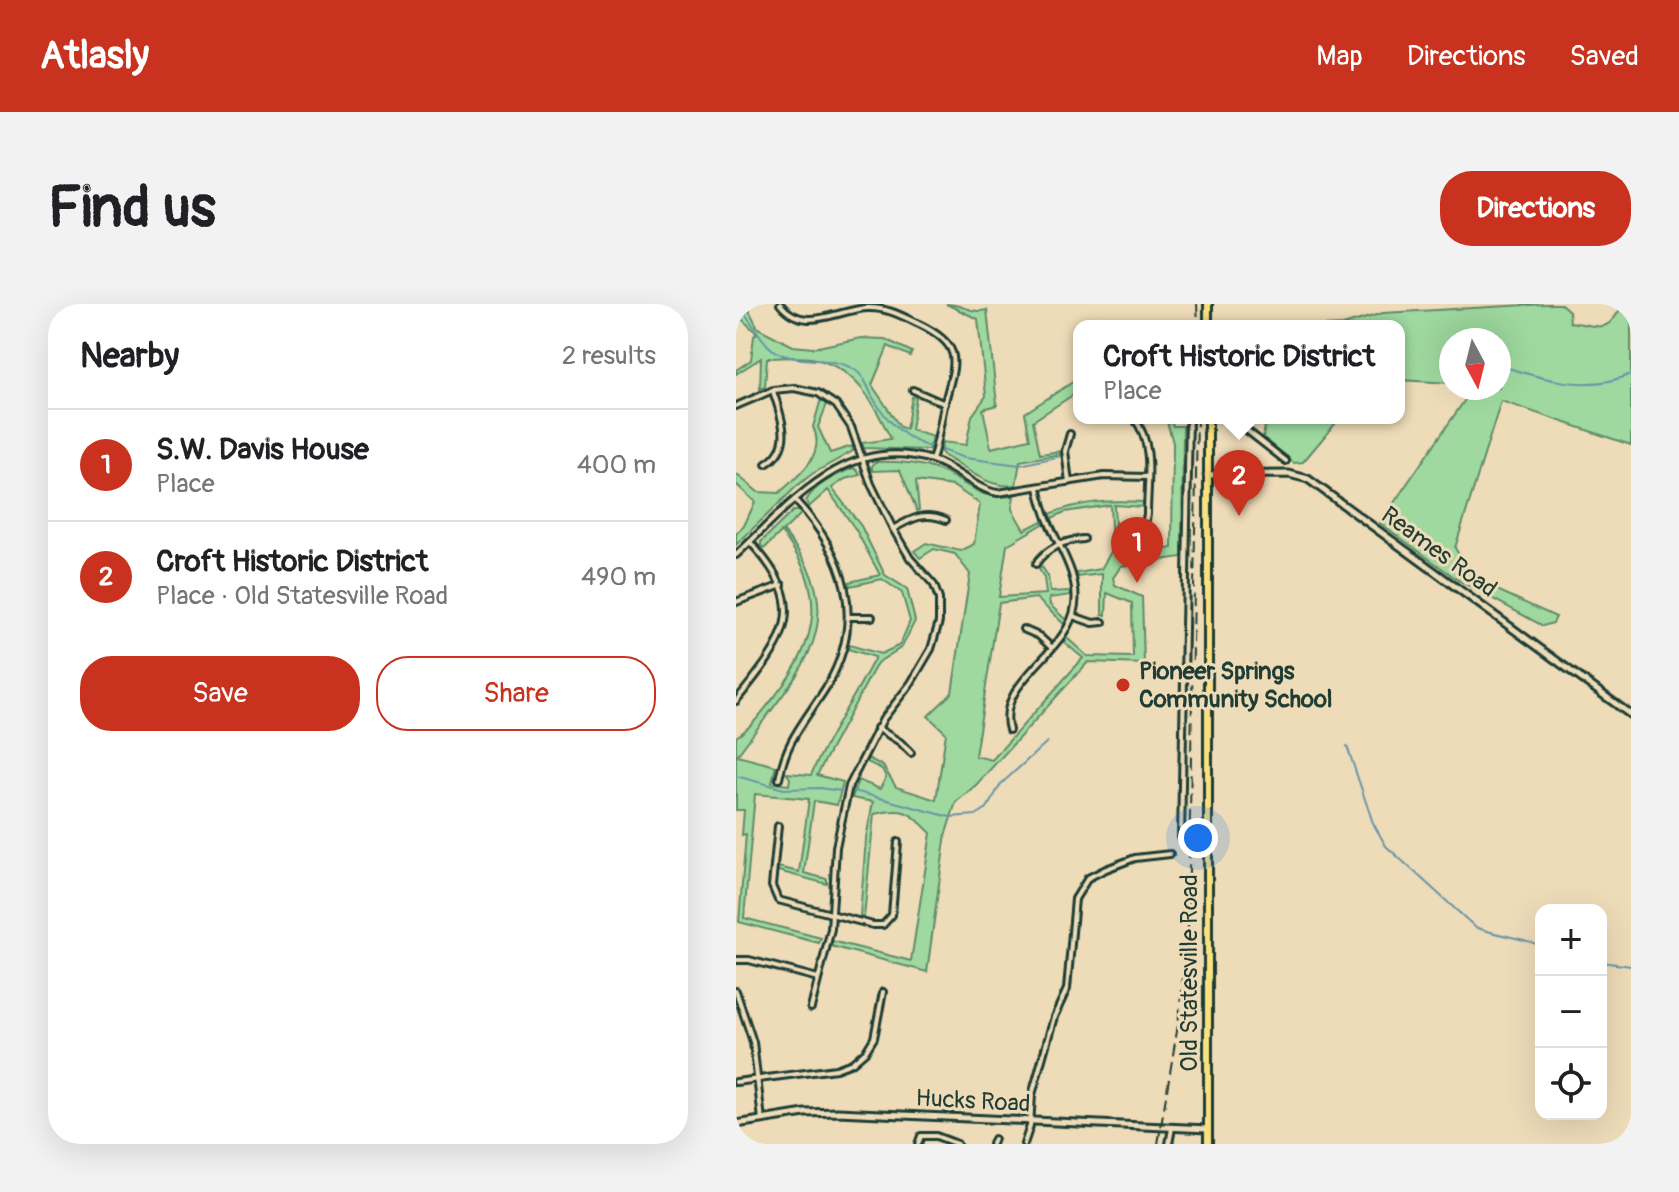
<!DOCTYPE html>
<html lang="en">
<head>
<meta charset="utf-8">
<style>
  body { margin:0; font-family:Pangolin,sans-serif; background:#f2f2f2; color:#202124 }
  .controls { position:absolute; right:24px; bottom:24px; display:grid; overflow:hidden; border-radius:16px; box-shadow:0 8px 32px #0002 }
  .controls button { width:72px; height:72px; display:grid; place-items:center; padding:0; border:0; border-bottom:2px solid #e0e0e0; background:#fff; color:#202124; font:40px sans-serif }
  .compass { position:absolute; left:703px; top:24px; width:72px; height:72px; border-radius:50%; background:#fff; box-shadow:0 8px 32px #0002; rotate:173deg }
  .you { position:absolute; left:462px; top:534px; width:28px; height:28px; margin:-20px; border:6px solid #fff; border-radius:50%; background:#1a73e8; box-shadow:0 0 0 12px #1a73e833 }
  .badge { display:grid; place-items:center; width:52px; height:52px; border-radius:50%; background:#c8321e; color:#fff; font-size:26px; font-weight:700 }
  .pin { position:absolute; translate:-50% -66px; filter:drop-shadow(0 2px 4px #0008) }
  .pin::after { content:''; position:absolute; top:42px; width:28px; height:24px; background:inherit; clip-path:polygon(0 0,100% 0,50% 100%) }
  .popup { position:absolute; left:337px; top:16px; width:332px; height:104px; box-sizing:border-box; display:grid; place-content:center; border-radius:16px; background:#fff; filter:drop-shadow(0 2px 6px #0005); font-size:26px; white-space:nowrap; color:#757577 }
  .popup b { font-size:30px; color:#202124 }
  .popup::after { content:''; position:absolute; left:50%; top:100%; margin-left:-16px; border:16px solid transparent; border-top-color:#fff }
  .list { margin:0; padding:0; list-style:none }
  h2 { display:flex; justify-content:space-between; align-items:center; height:104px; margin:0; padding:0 32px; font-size:34px }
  h2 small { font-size:26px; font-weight:400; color:#757577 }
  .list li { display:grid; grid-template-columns:52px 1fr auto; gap:24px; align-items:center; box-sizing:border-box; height:112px; padding:0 32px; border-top:2px solid #e0e0e0 }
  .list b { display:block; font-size:30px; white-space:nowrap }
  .list p { margin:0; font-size:26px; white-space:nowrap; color:#757577 }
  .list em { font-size:26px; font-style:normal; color:#757577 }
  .actions { display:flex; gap:16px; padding:24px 32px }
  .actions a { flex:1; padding:18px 0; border:2px solid #c8321e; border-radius:32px; text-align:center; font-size:28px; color:#c8321e }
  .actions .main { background:#c8321e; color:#fff }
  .icon { flex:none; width:44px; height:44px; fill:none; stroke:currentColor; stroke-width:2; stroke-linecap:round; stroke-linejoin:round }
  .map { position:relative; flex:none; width:895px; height:840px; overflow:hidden; border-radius:32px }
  header { display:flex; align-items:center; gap:48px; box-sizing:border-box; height:112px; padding:0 40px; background:#c8321e; color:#fff }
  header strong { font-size:38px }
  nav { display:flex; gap:44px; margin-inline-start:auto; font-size:28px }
  .intro { display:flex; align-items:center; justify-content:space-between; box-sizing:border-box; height:192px; padding:0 48px }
  h1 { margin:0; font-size:56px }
  .button { padding:20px 36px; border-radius:32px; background:#c8321e; color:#fff; font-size:28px; font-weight:700 }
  main { display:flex; gap:48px; padding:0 48px }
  aside { flex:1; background:#fff; border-radius:32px; box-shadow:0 8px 32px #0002 }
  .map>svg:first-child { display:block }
  .green { fill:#9fd99f; stroke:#5f8b6a; stroke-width:2 }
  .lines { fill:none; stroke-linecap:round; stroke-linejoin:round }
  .stream { stroke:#6796a9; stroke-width:2 }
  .minor-casing { stroke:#1f3d34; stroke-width:10 }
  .secondary-casing { stroke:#1f3d34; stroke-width:11 }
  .primary-casing { stroke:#1f3d34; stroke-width:12 }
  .minor { stroke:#eedbb8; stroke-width:4 }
  .secondary { stroke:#eedbb8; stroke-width:5 }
  .primary { stroke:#fbe080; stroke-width:6 }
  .rail { stroke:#1f3d34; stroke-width:2; stroke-dasharray:12 6; stroke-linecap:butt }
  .poi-dot { fill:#c8321e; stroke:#eedbb8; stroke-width:3 }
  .labels { text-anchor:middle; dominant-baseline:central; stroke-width:6; stroke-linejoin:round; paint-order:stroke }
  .street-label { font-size:24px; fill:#1f3d34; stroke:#eedbb8 }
  .poi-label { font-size:24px; font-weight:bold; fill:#1f3d34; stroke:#eedbb8; text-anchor:start }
</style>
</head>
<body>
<header>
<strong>Atlasly</strong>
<nav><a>Map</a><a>Directions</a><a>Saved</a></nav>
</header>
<div class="intro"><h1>Find us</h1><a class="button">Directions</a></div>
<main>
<aside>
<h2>Nearby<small>2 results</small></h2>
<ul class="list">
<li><span class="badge">1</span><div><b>S.W. Davis House</b><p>Place</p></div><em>400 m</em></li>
<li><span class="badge">2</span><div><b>Croft Historic District</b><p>Place · Old Statesville Road</p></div><em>490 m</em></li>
</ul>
<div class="actions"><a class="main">Save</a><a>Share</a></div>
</aside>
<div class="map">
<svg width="895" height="840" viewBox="0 0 895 840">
  <rect width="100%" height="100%" fill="#eedbb8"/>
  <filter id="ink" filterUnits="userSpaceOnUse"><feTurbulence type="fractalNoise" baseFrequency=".0125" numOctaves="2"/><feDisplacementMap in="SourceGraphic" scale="16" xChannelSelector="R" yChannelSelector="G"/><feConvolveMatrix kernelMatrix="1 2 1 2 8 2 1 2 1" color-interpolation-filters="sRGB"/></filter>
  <g filter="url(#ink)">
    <g class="green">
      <path d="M0,0h10l12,24 35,18 20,2 48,-10 24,1 27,13 -2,4 -22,-10 -16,39 28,42 6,2 6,-32h4l-5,33 22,7 -5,13 -64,-2 -2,-5 29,-4c-18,-37 -35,-72 -80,-81 -14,-2 -30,0 -44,0l-2,29 -5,2 1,-31 -25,16v-4l15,-10 3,-24 3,-3 -21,-19z"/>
      <path d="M210,0c17,0 23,10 41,6l10,95 -14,4 8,39 39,-9 -5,-26 54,-35v13l-46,30 7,33 20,-3 1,3 -41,7 -4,24c-28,4 -48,-16 -72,-29l-3,-4 1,-10 24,3 6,-29 14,-20 -8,-77z"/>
      <path d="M810,0h15l8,7 1,11c31,4 37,13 53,-18h8v141l-130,-44 -46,147 18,31 83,38 -3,6 -10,3 -85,-46 -78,-57 91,-132 -2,-3h30v-48h-48v43l-52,-3v-54h-75l19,-1 40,-12z"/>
      <path d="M85,95l6,5 -9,23 12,26 22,-7 1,5 -41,23 -15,12 -61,59v-11l8,-8 11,-24 -19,-18v-10l22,18 21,1c18,-16 48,-38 34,-66z"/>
      <path d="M430,114h5l2,8h10l-1,131 -61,9 -8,12 2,7 27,12 2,67 -56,-2 -112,123 -20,17 -10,31 -19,139 -96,-26 1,-5 79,20 20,-128c-23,-22 -25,-26 -57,-19l-10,103 -4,-1 6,-78 7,-36 -21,-4 6,-18 22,9 6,-12 -4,-8 -15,-7 1,-4 15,8 13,21 40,13 10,-67 -18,-17 24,-23 18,-119 -15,-20 -21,-5 -14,9 -6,-7 12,-8 35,8 13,-7 6,-40 -27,-18 -37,-5 3,29 -2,1 -17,-41 -28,1v-5l3,-4c22,-1 42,0 63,8 31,12 39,31 76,26l-2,13 12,21 18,-9 1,3 -36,21 -8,52 47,-3 -2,-16 -5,-9 3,-2 6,9 2,16 20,-1 1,4 -22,3 1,7 16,15 -2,4 -28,-26 -37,5 -24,153 17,4 91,-102 -19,-16 3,-4 20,18 46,1 -1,-54 -25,-10 -1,22h-4v-41l-24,3 -1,-4 24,-4 11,-19 -2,-45 -45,7 -13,6 -2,-4c30,-13 61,-14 93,-12v5l-29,-2 3,52 55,-9 1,-105z"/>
      <path d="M530,114h74l-37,44 -9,1 -31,-25z"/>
      <path d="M117,164l4,2 3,5 -15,4 -13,9 29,38 24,49 22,14 8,32 -13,26 -25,16 -60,112 26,7 -6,23 -23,-4 -10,72 23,6v5l-49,-13v-4l21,5 10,-73 -54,-5 -11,124 77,20 -2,5 -80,-21 7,-88 -4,1 2,-25h-8v-73c16,-10 27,-26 39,-41 44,-55 53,-106 6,-164l-17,17 -3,-3v-4l32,-31h5l3,3 -18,17c80,94 7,149 -46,225l39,10 -4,17 17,2 1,-7 -4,-5 25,2c18,-41 44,-78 64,-118l-27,-8 1,-4 32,9 19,-9 10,-24 -8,-28 -20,-14 -32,7 -1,-4 31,-7 -24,-45 -28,-40 -19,17 -3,-6c8,-16 30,-26 47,-33z"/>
    </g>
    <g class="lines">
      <g class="stream">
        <path d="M1,0c13,13 25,40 39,48 25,13 56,3 79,18 9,6 13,17 17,26 14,25 32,43 60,52"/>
        <path d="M763,61c42,14 90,28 132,9"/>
        <path d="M203,145l25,9 56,7 41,-9"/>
        <path d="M611,442l26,77 13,23 89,81c22,9 44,9 66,19"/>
        <path d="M0,472l48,13 36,-1 21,3"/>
        <path d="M118,487l96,26 26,-2 11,-7 14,-24 46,-42"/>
        <path d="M865,658l30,4"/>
      </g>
      <defs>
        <g id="minor">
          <path d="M44,0c24,30 56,6 87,4 19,-1 35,8 52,16 48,23 35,40 25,82 -4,18 -6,36 -12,54"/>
          <path d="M177,86l32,14"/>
          <path d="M0,102l37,-16 21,-2 24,5 18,12 15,22 20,57 22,45 17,29 24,27 5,14v23l-8,27 -20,34 -28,36 -34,67 -13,61 -5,82 -20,79"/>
          <path d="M398,114c21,27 13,64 13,96l-2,10"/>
          <path d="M453,114l-8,419 4,8 21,4"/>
          <path d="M495,114l55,43"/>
          <path d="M30,160c29,-18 15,-47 7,-73"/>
          <path d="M333,178l-4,-31 5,-17"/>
          <path d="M157,225c19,-11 32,-18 53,-9"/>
          <path d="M0,251c55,-51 110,-122 196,-95 23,7 44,30 66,33l106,-17 44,1"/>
          <path d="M300,260c10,-16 29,-24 48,-25"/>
          <path d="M0,298l46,-17"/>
          <path d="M337,312l20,7 10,-1"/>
          <path d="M112,313h24"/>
          <path d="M287,325l16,7 13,12"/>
          <path d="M0,397c49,-61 76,-93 14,-159"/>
          <path d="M141,424l23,14 11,11"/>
          <path d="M273,426c-14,-49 60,-76 66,-125 4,-30 -15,-56 -26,-82 -5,-11 -8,-23 -11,-35"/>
          <path d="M43,475c7,-40 27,-59 48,-93 40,-68 18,-132 -32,-186"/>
          <path d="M42,522l-6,60 6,14 95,25h10l9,-10 6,-73"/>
          <path d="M0,656h13l69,18"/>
          <path d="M0,687l17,51 9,78"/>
          <path d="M0,778l100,-13 16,-6 14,-12 8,-13 9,-46"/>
          <path d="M182,840l3,-8h15l21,8"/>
          <path d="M256,840l2,-5"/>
          <path d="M288,840l6,-18 2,-31 22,-78 13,-28 8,-90 13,-21 18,-9 29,-11 35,-4"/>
          <path d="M433,840l3,-16"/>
        </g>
        <g id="secondary">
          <path d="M471,171l82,-1 19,5 323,236"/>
          <path d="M0,820l69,-11 33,-1 370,17"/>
        </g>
        <g id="primary">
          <path d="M472,0v22"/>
          <path d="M472,114v726"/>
        </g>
      </defs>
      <use href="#minor" class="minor-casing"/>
      <use href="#secondary" class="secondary-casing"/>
      <use href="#primary" class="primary-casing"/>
      <use href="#minor" class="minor"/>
      <use href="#secondary" class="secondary"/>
      <use href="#primary" class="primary"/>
      <g class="rail">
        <path d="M461,0l1,22"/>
        <path d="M422,840l20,-119 10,-98 9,-509"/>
      </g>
    </g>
  </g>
  <circle class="poi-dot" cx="387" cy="381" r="8"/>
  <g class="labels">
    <g class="street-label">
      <text transform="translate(703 248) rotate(36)">Reames Road</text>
      <text transform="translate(453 669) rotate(-90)">Old Statesville Road</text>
      <text transform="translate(237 797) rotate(3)">Hucks Road</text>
    </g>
    <g class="poi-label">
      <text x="403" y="367">Pioneer Springs<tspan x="403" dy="28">Community School</tspan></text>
    </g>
  </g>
</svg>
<div class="controls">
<button>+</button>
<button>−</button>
<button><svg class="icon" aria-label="locate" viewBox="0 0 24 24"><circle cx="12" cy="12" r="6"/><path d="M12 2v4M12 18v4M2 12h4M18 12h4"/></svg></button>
</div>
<svg class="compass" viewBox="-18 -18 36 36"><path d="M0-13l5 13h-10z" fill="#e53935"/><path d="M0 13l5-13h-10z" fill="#757577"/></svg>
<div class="you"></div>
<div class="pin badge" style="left:401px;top:279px">1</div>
<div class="pin badge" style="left:503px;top:212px">2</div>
<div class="popup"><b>Croft Historic District</b>Place</div>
</div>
</main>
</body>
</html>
